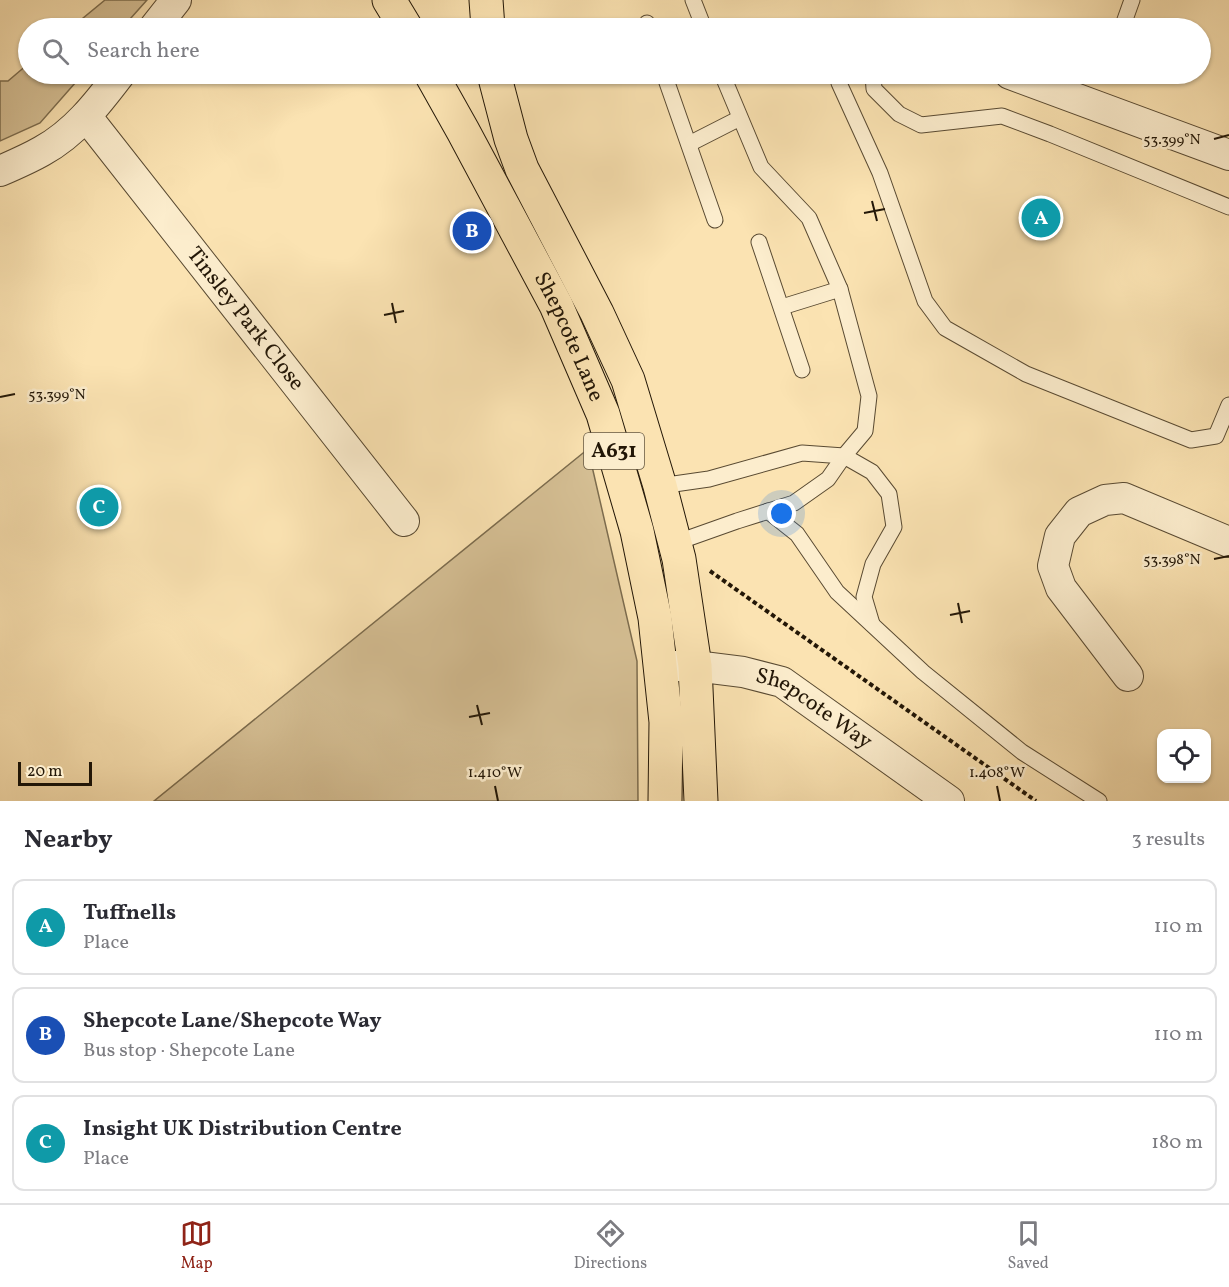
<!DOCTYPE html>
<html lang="en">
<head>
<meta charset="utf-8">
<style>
  body { margin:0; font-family:Vollkorn,serif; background:#f7f7f7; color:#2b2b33 }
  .controls { position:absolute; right:18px; bottom:18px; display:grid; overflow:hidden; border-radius:12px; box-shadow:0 2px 4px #0004 }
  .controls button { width:54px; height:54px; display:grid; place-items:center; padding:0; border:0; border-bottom:2px solid #e1e1e2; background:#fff; color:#2b2b33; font:30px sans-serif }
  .scale { position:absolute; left:18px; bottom:15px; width:74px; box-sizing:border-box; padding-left:6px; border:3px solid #231707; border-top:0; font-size:16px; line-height:21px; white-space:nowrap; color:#231707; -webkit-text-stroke:4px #fcedcd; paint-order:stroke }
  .you { position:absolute; left:782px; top:514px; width:21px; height:21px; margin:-15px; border:4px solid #fff; border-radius:50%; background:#1a73e8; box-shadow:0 0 0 9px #1a73e833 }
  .badge { display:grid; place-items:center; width:39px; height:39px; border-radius:50%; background:#8f2418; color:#fff; font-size:20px; font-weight:700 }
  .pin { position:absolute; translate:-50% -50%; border:3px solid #fff; box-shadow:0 2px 6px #0006 }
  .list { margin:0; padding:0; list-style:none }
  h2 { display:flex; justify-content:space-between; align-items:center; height:78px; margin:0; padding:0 24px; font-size:26px }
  h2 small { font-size:20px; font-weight:400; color:#7c7c81 }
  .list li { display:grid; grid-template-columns:39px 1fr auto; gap:18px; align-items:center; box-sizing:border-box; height:96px; margin:0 12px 12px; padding:0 12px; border:2px solid #e1e1e2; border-radius:12px }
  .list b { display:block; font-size:22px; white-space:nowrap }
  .list p { margin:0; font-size:20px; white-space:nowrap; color:#7c7c81 }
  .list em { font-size:20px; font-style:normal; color:#7c7c81 }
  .icon { flex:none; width:33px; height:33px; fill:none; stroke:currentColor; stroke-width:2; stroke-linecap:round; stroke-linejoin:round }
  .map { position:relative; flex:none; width:1229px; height:801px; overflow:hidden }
  .search { position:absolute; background:#fff; box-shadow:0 2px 4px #0004; left:18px; right:18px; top:18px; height:66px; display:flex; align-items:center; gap:15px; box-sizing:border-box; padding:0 21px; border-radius:33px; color:#7c7c81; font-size:22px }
  .sheet { height:402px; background:#fff }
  nav { display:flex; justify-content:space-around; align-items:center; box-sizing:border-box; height:84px; border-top:2px solid #e1e1e2; background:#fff; font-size:16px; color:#7c7c81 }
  nav a { display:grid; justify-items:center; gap:3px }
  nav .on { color:#8f2418 }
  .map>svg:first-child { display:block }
  .green { fill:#d6c095; stroke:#7c6c4e; stroke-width:1.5 }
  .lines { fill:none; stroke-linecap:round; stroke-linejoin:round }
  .service-casing { stroke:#594a32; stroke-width:17 }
  .minor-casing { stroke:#594a32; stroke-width:32 }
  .trunk-casing { stroke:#231707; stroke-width:35 }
  .path { stroke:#231707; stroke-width:4; stroke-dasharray:4.5 3; stroke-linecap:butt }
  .service { stroke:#fcedcd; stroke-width:15 }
  .minor { stroke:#fcedcd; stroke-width:30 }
  .trunk { stroke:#fbe3b2; stroke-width:33 }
  .ticks { fill:none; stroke:#231707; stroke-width:2 }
  .labels { text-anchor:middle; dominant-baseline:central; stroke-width:5; stroke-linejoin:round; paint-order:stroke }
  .shield { fill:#fcedcd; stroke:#645742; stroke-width:1.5 }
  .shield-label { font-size:21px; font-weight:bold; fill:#231707 }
  .street-label { font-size:22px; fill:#231707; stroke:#fcedcd }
  .ticks-label { font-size:15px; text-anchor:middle; fill:#231707; stroke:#fcedcd; stroke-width:5; stroke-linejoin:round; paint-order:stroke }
</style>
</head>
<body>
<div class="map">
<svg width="1229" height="801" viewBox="0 0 1229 801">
  <rect width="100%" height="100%" fill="#fbe3b2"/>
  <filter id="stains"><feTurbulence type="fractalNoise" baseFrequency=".00333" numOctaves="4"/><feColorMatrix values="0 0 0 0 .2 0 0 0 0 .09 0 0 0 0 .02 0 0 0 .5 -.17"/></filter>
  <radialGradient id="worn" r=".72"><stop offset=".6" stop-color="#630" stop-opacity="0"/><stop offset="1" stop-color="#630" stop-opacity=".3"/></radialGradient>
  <g class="green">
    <path d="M105,0h42l-25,28h-51z"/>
    <path d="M28,64v10h55l-43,49 -40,18v-60h8z"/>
    <path d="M588,449l49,212 1,140h-484z"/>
  </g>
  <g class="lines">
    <defs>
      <g id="service">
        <path d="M693,0l11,28"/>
        <path d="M647,23l2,5"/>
        <path d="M868,28h15"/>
        <path d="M1122,28l10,-28"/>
        <path d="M664,74l51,146"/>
        <path d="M837,74l2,9 41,90 45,128 20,27 81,46 165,66 25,-4 13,-31"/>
        <path d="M873,74l1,15 25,25 22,11 81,-9 48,18 179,73"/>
        <path d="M689,144l51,-26"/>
        <path d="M759,242l43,128"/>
        <path d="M782,307l58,-18"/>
        <path d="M660,486l49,-7 93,-26 42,3 28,16 17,22 5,33 -21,37 -9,33 8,27"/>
        <path d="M768,511l29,23 40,58 86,80 99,80 77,49"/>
        <path d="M675,543l62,-22 57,-18 34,-24 16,-23 21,-25 4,-35 -29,-107 -31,-71 -48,-51 -39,-93"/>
      </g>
      <g id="minor">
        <path d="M154,28l22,-28"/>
        <path d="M1010,74l219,81"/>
        <path id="s1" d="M86,116l318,405"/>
        <path d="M0,171c14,-6 28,-12 42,-20 33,-18 56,-48 78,-77"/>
        <path id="s2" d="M671,666h24l48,6 39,10 167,119"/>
        <path d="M1128,676l-67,-88 -8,-22 7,-30 19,-24 26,-12 19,-2 105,44"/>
      </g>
      <g id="trunk">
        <path d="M389,0l17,28"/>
        <path d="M486,0l2,28"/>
        <path id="s3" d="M431,74l32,57 93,174 47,109 34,117 18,87 11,104 -1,79"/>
        <path d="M494,74l17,65 11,30 75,144 31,67 32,106 19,73 16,107 6,135"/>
      </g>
    </defs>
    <use href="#service" class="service-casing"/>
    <use href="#minor" class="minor-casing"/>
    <use href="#trunk" class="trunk-casing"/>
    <path class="path" d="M710,571l326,230"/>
    <use href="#service" class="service"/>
    <use href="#minor" class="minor"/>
    <use href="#trunk" class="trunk"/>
  </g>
  <path class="ticks" d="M1214,139l15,-4M872,201l5,20M864,213l21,-4M392,303l4,20M384,315l20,-4M0,397l15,-3M1214,559l15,-3M958,603l4,20M950,615l20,-4M477,705l5,20M469,717l21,-4M495,786l3,15M997,786l3,15"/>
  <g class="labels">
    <rect class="shield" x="584" y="433" width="60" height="36" rx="4.5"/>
    <g class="shield-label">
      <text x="614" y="451">A631</text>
    </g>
    <g class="street-label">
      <text stroke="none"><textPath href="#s1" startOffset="258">Tinsley Park Close</textPath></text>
      <text stroke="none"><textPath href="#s3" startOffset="297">Shepcote Lane</textPath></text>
      <text stroke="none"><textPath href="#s2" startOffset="153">Shepcote Way</textPath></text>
    </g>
  </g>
  <g class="ticks-label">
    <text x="1172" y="144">53.399°N</text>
    <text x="57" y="399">53.399°N</text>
    <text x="1172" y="564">53.398°N</text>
    <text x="495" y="777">1.410°W</text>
    <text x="997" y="777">1.408°W</text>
  </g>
  <rect width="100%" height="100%" filter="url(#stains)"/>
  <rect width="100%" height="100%" fill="url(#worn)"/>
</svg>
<div class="controls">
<button><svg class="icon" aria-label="locate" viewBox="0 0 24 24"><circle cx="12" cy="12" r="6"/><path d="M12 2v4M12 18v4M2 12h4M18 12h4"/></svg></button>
</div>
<div class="scale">20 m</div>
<div class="you"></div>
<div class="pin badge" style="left:1041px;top:218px;background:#0f9aa8">A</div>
<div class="pin badge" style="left:472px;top:231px;background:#1a4fb4">B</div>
<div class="pin badge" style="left:99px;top:507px;background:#0f9aa8">C</div>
<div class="search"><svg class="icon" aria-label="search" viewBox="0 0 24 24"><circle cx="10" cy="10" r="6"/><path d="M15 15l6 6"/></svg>Search here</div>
</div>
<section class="sheet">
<h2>Nearby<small>3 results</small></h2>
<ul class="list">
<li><span class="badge" style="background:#0f9aa8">A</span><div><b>Tuffnells</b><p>Place</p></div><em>110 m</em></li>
<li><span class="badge" style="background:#1a4fb4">B</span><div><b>Shepcote Lane/Shepcote Way</b><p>Bus stop · Shepcote Lane</p></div><em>110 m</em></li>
<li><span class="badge" style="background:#0f9aa8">C</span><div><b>Insight UK Distribution Centre</b><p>Place</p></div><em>180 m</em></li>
</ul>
</section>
<nav>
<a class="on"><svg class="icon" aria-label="map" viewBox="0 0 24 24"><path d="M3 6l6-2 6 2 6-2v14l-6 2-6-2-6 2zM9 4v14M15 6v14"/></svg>Map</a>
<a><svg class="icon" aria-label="directions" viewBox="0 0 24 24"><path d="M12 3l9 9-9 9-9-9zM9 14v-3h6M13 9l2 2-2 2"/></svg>Directions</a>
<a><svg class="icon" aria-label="saved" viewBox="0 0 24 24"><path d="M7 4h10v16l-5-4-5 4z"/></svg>Saved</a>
</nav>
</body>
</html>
